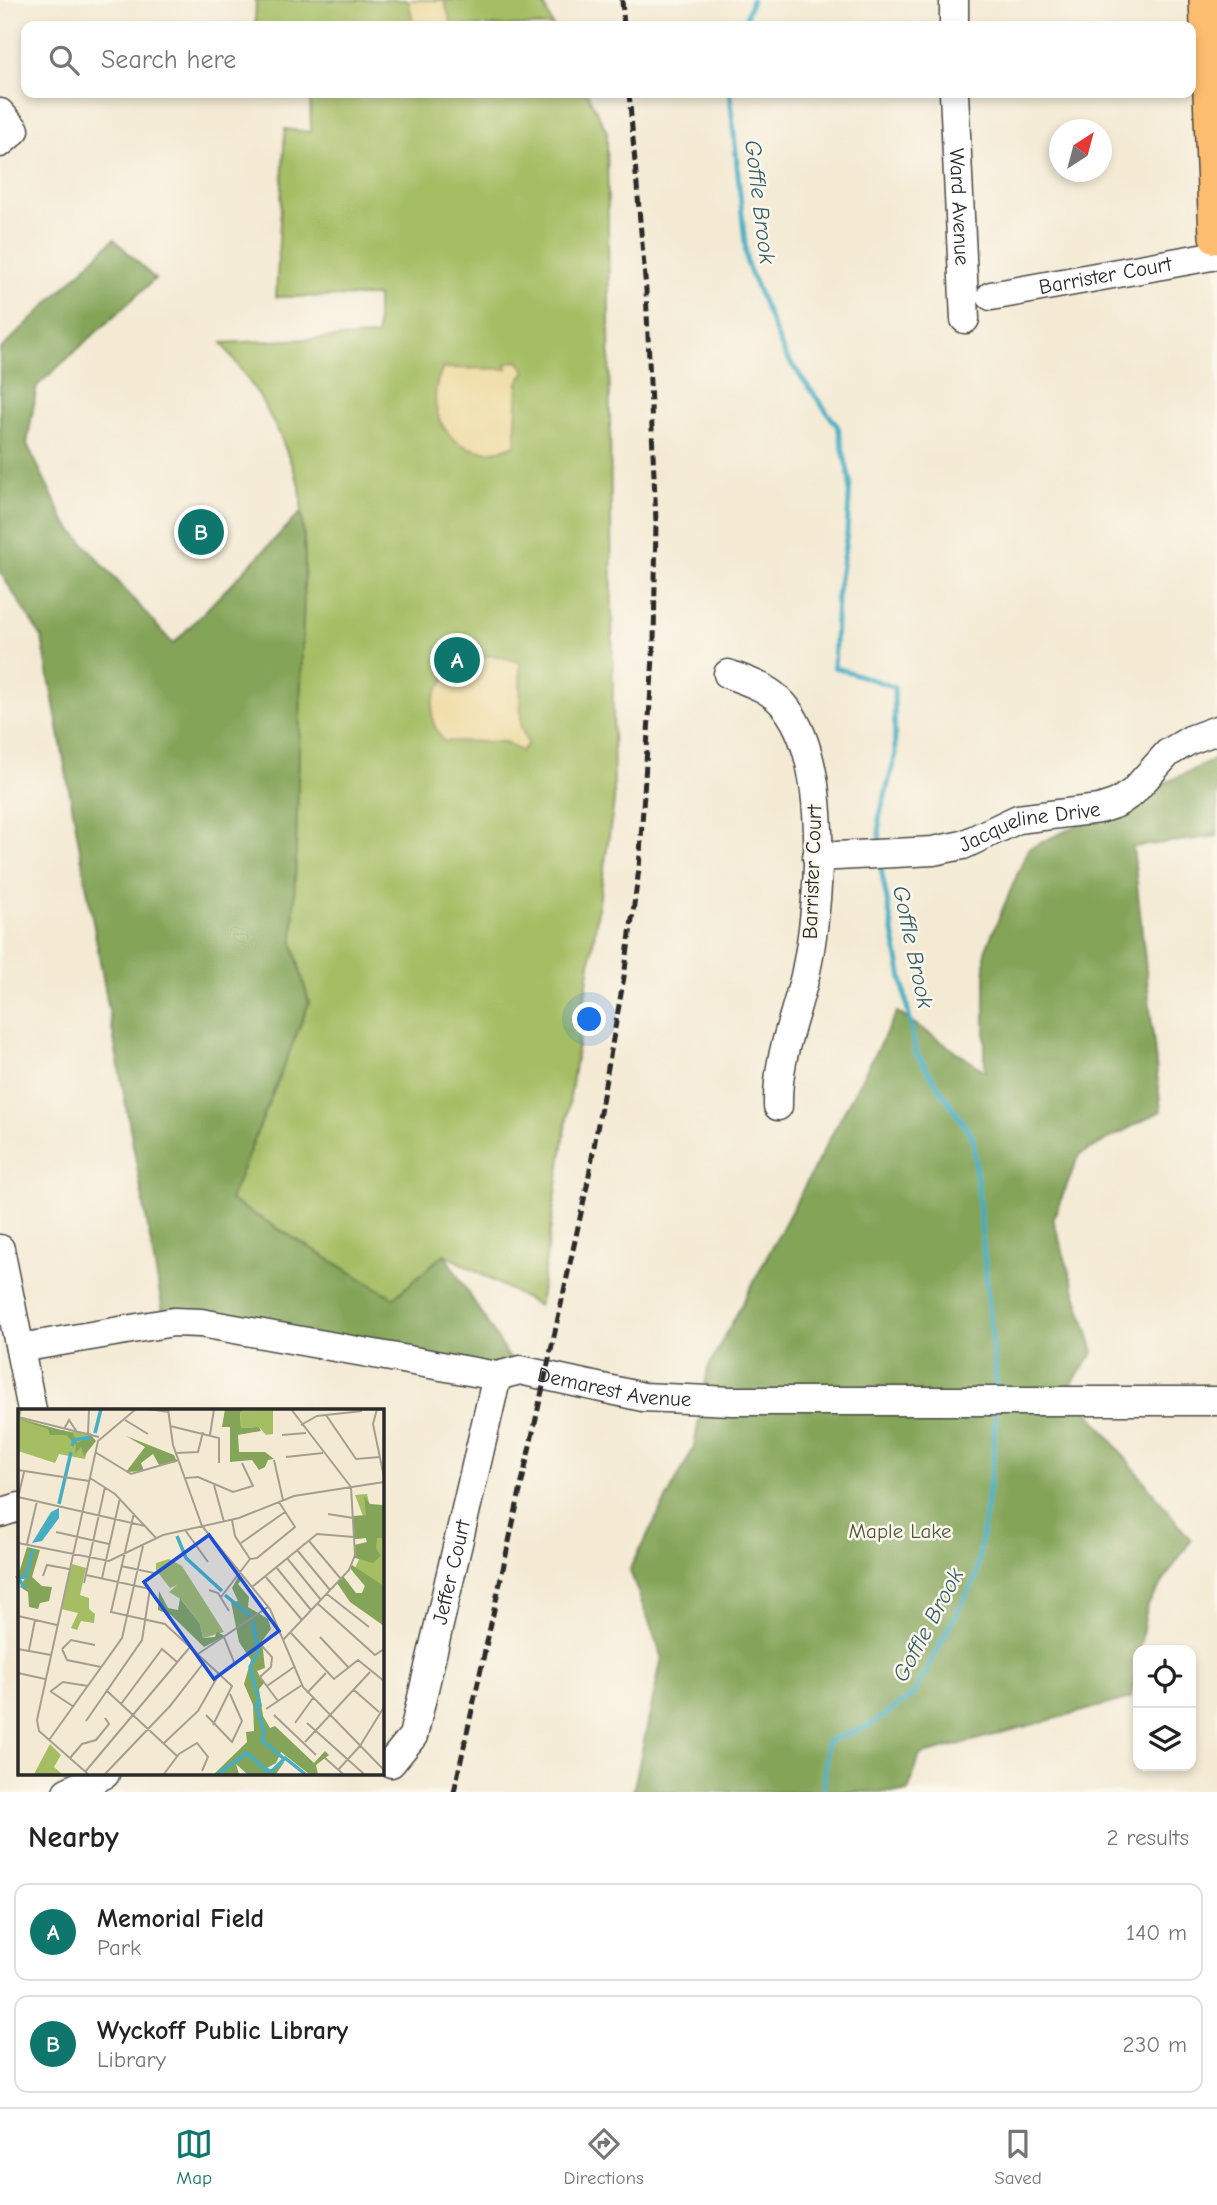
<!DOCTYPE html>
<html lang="en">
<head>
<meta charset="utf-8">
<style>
  body { margin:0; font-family:"Comic Neue",sans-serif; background:#f2f2f2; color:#222 }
  .controls { position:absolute; right:21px; bottom:21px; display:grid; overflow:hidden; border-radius:14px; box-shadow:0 4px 10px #0003 }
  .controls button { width:63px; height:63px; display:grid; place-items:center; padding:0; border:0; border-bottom:2px solid #e0e0e0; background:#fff; color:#222; font:35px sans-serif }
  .compass { position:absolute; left:1049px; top:119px; width:63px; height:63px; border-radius:50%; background:#fff; box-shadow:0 4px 10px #0003; rotate:36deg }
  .you { position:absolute; left:590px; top:1020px; width:24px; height:24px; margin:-18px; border:5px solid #fff; border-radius:50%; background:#1a73e8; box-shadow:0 0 0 10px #1a73e833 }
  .badge { display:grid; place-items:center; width:46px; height:46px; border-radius:50%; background:#0f766e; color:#fff; font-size:23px; font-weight:700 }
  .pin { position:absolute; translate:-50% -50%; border:4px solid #fff; box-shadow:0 2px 7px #0006 }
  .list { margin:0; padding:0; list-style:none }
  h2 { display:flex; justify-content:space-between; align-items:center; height:91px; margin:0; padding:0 28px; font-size:30px }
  h2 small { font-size:23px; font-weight:400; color:#767676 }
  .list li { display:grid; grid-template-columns:46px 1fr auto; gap:21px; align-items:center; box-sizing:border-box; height:98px; margin:0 14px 14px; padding:0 14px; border:2px solid #e0e0e0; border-radius:14px }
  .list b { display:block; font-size:26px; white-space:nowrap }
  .list p { margin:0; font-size:23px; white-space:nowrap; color:#767676 }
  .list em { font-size:23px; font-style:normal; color:#767676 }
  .icon { flex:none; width:38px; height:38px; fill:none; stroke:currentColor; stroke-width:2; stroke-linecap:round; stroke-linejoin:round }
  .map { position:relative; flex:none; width:1217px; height:1792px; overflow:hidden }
  .search { position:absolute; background:#fff; box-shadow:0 4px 10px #0003; left:21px; right:21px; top:21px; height:77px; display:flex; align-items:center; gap:18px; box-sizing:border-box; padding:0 24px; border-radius:14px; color:#767676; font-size:26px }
  .sheet { height:315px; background:#fff }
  nav { display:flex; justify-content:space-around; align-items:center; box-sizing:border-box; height:98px; border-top:2px solid #e0e0e0; background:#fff; font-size:19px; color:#767676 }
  nav a { display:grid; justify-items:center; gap:4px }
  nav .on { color:#0f766e }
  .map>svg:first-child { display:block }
  .green { fill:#a5bd63; stroke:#687447; stroke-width:2 }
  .forest { fill:#84a459; stroke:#586842; stroke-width:2 }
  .sand { fill:#eeda9e; stroke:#8c8264; stroke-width:2 }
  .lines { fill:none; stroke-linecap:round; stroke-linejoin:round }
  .stream { stroke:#45aec4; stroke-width:5 }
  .minor-casing { stroke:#494844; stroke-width:31 }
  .major-casing { stroke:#494844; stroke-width:38 }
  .minor { stroke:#fff; stroke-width:28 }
  .major { stroke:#fcbd6f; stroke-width:35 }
  .rail { stroke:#2b2b2b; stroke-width:5; stroke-dasharray:10 5; stroke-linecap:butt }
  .labels { text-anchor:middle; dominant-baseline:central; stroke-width:5; stroke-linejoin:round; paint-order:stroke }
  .street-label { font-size:21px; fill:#2b2b2b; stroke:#fbf7ec }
  .park-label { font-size:21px; fill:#50573c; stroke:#fbf7ec }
  .water-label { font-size:23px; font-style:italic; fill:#355f68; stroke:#fbf7ec }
  .inset-river { fill:none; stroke:#45aec4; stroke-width:3.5 }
  .inset-road { fill:none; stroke:#a49e90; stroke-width:2 }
  .view { fill:#1d4ed8; fill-opacity:0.15; stroke:#1d4ed8; stroke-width:3.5 }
  .inset-edge { fill:none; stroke:#2b2b2b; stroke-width:3.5 }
</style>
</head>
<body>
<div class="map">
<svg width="1217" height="1792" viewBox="0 0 1217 1792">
  <rect width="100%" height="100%" fill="#fbf7ec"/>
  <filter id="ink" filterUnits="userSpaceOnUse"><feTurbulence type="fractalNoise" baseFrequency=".0143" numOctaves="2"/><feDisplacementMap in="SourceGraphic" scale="14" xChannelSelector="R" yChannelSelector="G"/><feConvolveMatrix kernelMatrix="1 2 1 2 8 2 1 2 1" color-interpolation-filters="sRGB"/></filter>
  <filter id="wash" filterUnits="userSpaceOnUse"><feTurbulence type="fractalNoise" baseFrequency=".00686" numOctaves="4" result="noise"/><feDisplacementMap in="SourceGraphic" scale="28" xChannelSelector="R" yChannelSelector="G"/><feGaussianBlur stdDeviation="1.57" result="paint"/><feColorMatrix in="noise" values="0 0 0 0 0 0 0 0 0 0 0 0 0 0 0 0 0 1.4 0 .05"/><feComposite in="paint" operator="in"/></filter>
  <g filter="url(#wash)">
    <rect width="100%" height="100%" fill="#f4ead4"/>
    <g class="green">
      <path d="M256,0h286l11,26h-298z"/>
      <path d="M310,93h277l20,39 7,670 -75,504 -95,-52 -50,44 -164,-98 79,-197 -16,-59 12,-389 -5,-69 -20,-51 -22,-41 -36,-51 155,-7v-40l-101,1 9,-168 26,3z"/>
    </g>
    <g class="forest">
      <path d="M114,239l41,40 -118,107 -10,58 38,78 108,122 128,-132 4,43 -12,389 16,59 -79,197 164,98 50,-44 76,121 -355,-52 -123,-685 -42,-66v-222z"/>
      <path d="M1217,758v78l-84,11 28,264 -82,44 -26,64 41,133 -25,35 122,153 -44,66 -16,92 -211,57 -12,37h-275l29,-135 -32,-86 1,-5 63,-119 14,-79 189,-356 88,59v-120l43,-102z"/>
    </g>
    <g class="sand">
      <path d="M408,0h36l8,26h-38z"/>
      <path d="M518,361l8,10 -8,11 -3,63c-52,24 -99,-26 -72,-77l64,1 -1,-6z"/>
      <path d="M493,655l27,7 1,65 7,17 -7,7 -16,-9 -62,-1c-3,-6 -9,-14 -10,-20 -7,-37 30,-62 60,-66z"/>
    </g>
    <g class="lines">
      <g class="stream">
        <path d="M743,26l9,-26"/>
        <path d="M730,93l17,171 38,91 53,72 12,54 -3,52 -10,64 -3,70 60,20 1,70 -16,62 1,27"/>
        <path d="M880,863l36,190 57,85 24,253"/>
        <path d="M823,1792l4,-50 42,-16 44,-31 63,-118 17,-118 3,-51"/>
      </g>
    </g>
  </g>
  <g filter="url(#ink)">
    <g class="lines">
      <defs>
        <g id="minor">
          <path d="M954,26v-26"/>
          <path id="s1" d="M954,93l11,226"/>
          <path d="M0,113l15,17 -15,13"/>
          <path id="s2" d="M991,296l226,-41"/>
          <path d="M728,674c22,8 45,15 59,35 44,59 33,198 18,267 -11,46 -28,81 -27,130"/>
          <path id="s3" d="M817,857l116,-6 30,-6 55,-26 81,-10 18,-6 16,-11 35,-39 22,-13 27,-10"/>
          <path d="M0,1249l32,161"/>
          <path id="s4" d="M20,1348l153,-26 28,1 296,53 23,-6 123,27 88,4h486"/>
          <path d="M0,1513l19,-6"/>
          <path id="s5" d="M391,1763l22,-27 84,-360"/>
          <path d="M67,1792l38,-18"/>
        </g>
        <path id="major" d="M1207,0l10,236"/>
      </defs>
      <use href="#minor" class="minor-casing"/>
      <use href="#major" class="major-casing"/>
      <use href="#minor" class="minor"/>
      <use href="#major" class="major"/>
      <g class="rail">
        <path d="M622,0l2,26"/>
        <path d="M454,1792l133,-606 37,-209 15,-108 15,-227 2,-120 -10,-232 -17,-197"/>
      </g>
    </g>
  </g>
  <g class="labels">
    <g class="street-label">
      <text stroke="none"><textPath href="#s1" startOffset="114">Ward Avenue</textPath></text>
      <text stroke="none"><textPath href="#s2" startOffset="116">Barrister Court</textPath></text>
      <text stroke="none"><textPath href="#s3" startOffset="217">Jacqueline Drive</textPath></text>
      <text transform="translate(812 872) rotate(-88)">Barrister Court</text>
      <text stroke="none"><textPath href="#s4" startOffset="604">Demarest Avenue</textPath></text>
      <text stroke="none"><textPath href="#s5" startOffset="203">Jeffer Court</textPath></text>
    </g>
    <g class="park-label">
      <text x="900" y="1531">Maple Lake</text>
    </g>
    <g class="water-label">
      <text transform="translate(760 202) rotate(83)">Goffle Brook</text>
      <text transform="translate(913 947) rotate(78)">Goffle Brook</text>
      <text transform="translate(928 1625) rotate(-62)">Goffle Brook</text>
    </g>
  </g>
  <g transform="translate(18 1409)">
    <rect width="366" height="366" fill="#f4ead4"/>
    <path d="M0,0h4l-2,9 43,13 28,2 -6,26 -26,-5 -4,9 -37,-12zM255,1v24l-7,1 -7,-8 -18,1 -1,-17zM349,85l3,13 14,4v109l-22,-27 3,-7 -12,-14 14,-29 -1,-5 -10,1 7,-23 -8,-21zM151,150l13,7 42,66 -21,6 -3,-14 -18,-24 -13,-8 8,-7 -7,3 -14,-18v-7zM54,155l14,4 -6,27 9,3v11l6,5 -1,9 -13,-2 -4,9 -6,-2 7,-15 -17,-4zM32,335l11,11 -7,12 8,7h-28z" fill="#a5bd63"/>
    <path d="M207,0h21l-6,3 1,16 18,-1 2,4 -23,4 1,17h26l9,7 -6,1 -3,7 -6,3 -7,-10 -22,2v-35h-8zM0,10l55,14 4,10 14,-8 5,6 -12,15 -3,-9 -6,7 1,-9 -10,-10h-16l-2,-6zM108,27l48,19 3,7 -18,3 -6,-11 -12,9 3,8 -18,1 19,-25zM346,87l6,8 13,1 1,5v28h-7l-1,10 5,8 -8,7 -18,-5 -1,-13 13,-3 -1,-4 -13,1v-23l13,-1zM9,138l13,3 -8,27 10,9 10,1 -3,14 -9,2 -2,6 -9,-2 -1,-15 -8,-5 5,-9 -7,-2zM334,156l32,21v40l-34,-24 -13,-19 6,-7 13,17h6l3,-7 -15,-18zM221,166l3,4 -4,5 11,13 -1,10 20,12 3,10 -9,12 3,27 -8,3 7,12 -5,6 4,27 7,12 5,-2 39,37 11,-12 4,4 -13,10 2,9h-9l-28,-22 -5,11 -9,5 6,2 12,-9 -9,13h-29l-11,-10 3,10h-25l33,-32 -1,-10 8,-1 -1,-26 -9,-21 7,-24 -12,-18 -8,-40 7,-1 -6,-13zM141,182l9,17 10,2 2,-12 20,26 3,14 12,-1 2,-5 8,4 -21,11 -33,-32 -13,-5z" fill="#84a459"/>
    <path d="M41,99v10l-17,23 -10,2 19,-31z" fill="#45aec4"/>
    <path class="inset-river" d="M77,24l6,-24M54,37l2,-6 17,-3M41,95l12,-52M159,127l9,22 36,33M7,179l-7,-10 8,-1 7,-28M207,186l25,21M235,212l5,32 -8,14 10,38 -4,1 8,25 -2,9 21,18M200,365l29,-21 19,17 6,1 13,-13 20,16"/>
    <path class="inset-road" d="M130,0l21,3M150,0l5,36 29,81 68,83 33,78 81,83M359,0l-4,15 11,53M308,6l30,44 24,-2M0,8l81,20M107,11l23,14M283,16l16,-9 45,-5M152,17l49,12v25M45,22l6,-11 8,12M70,24l1,-24M192,26l4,-26M264,26l24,-2M77,43l36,22 48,-14M158,44l22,-1 5,-20M268,48l37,-4M256,51l9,40M0,61l71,11M72,69l25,16 41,44M168,69l12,-1 35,15 20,-6 -11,-23M196,76l10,37M0,88l127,29M0,89l6,-26M116,104l-23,99 54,12 67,62 -19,39M310,105l25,4M167,121l23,32M38,123l53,12M291,132l32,38M0,134l91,18 54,-26 76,-17 55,-22 90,-14M223,134l44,-31M9,135l10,-43M279,141l33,40M269,149l34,42M232,150l7,-1 38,-31 -16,-25M103,157l33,7M258,158l35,43M25,167l4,-11 22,4M247,167l37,44M84,169l18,-80M66,174l21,-96M234,178l65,-53 37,3M191,181l9,3 11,18M309,185l42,33M203,188l29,-38 -15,-23 -3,-16M299,194l58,52 9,-6M0,207l39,9M272,223l44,47 24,-19 26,21M206,228l10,25M302,228l29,31M265,231l66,-70 6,-15 -4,-68 -60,-78M244,237l10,11 -1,10 -11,10 18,24M0,240l33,6M44,240l5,11 34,7M44,240l9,-9 24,5M11,241l6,-30M180,245l70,-47M0,264l27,6M249,277l27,-19M88,281l71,66M336,281l25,22M32,282l24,16M33,282l12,-9 25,4M289,284l19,-20M103,295l41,-55 15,13M248,300l36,-24M188,306l26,27 10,-21 -12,-27M256,306l42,40M68,312l56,-81 8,-51 -64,-14M277,314l18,-25M289,314l57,51M31,331l73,-102 21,-92M287,333l65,-70M145,335l35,-33 21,-37M52,349l12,-14 14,-4 13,-16 -4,-6M307,349l18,16M320,361l22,-24 24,-39M67,363l105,-125M70,365l-49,-43 -2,-11 61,-279 38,-32M87,365l65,-68 35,-45M146,365l15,-20 18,-11 11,14 -6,14"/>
    <path class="view" d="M191,126l70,96 -65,48 -70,-97z"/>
    <rect width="366" height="366" class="inset-edge"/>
  </g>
</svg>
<div class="controls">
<button><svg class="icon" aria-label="locate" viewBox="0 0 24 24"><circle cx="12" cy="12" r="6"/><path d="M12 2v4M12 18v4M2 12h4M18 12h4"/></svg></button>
<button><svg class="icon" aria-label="layers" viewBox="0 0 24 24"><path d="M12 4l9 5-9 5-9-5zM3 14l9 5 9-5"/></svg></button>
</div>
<svg class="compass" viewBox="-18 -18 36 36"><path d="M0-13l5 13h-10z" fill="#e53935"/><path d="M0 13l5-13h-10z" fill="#767676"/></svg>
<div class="you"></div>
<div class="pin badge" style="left:457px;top:660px">A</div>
<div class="pin badge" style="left:201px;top:532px">B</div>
<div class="search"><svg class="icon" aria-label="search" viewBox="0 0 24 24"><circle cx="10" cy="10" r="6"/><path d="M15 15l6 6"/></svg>Search here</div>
</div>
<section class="sheet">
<h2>Nearby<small>2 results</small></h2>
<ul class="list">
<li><span class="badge">A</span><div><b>Memorial Field</b><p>Park</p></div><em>140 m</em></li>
<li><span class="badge">B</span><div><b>Wyckoff Public Library</b><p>Library</p></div><em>230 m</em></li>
</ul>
</section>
<nav>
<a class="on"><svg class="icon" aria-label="map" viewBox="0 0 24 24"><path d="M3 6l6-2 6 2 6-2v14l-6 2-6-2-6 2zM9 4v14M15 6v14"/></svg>Map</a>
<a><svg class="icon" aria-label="directions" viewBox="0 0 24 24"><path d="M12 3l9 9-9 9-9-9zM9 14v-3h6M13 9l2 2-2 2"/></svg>Directions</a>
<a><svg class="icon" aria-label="saved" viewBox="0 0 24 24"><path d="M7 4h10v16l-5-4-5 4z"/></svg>Saved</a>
</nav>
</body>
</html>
